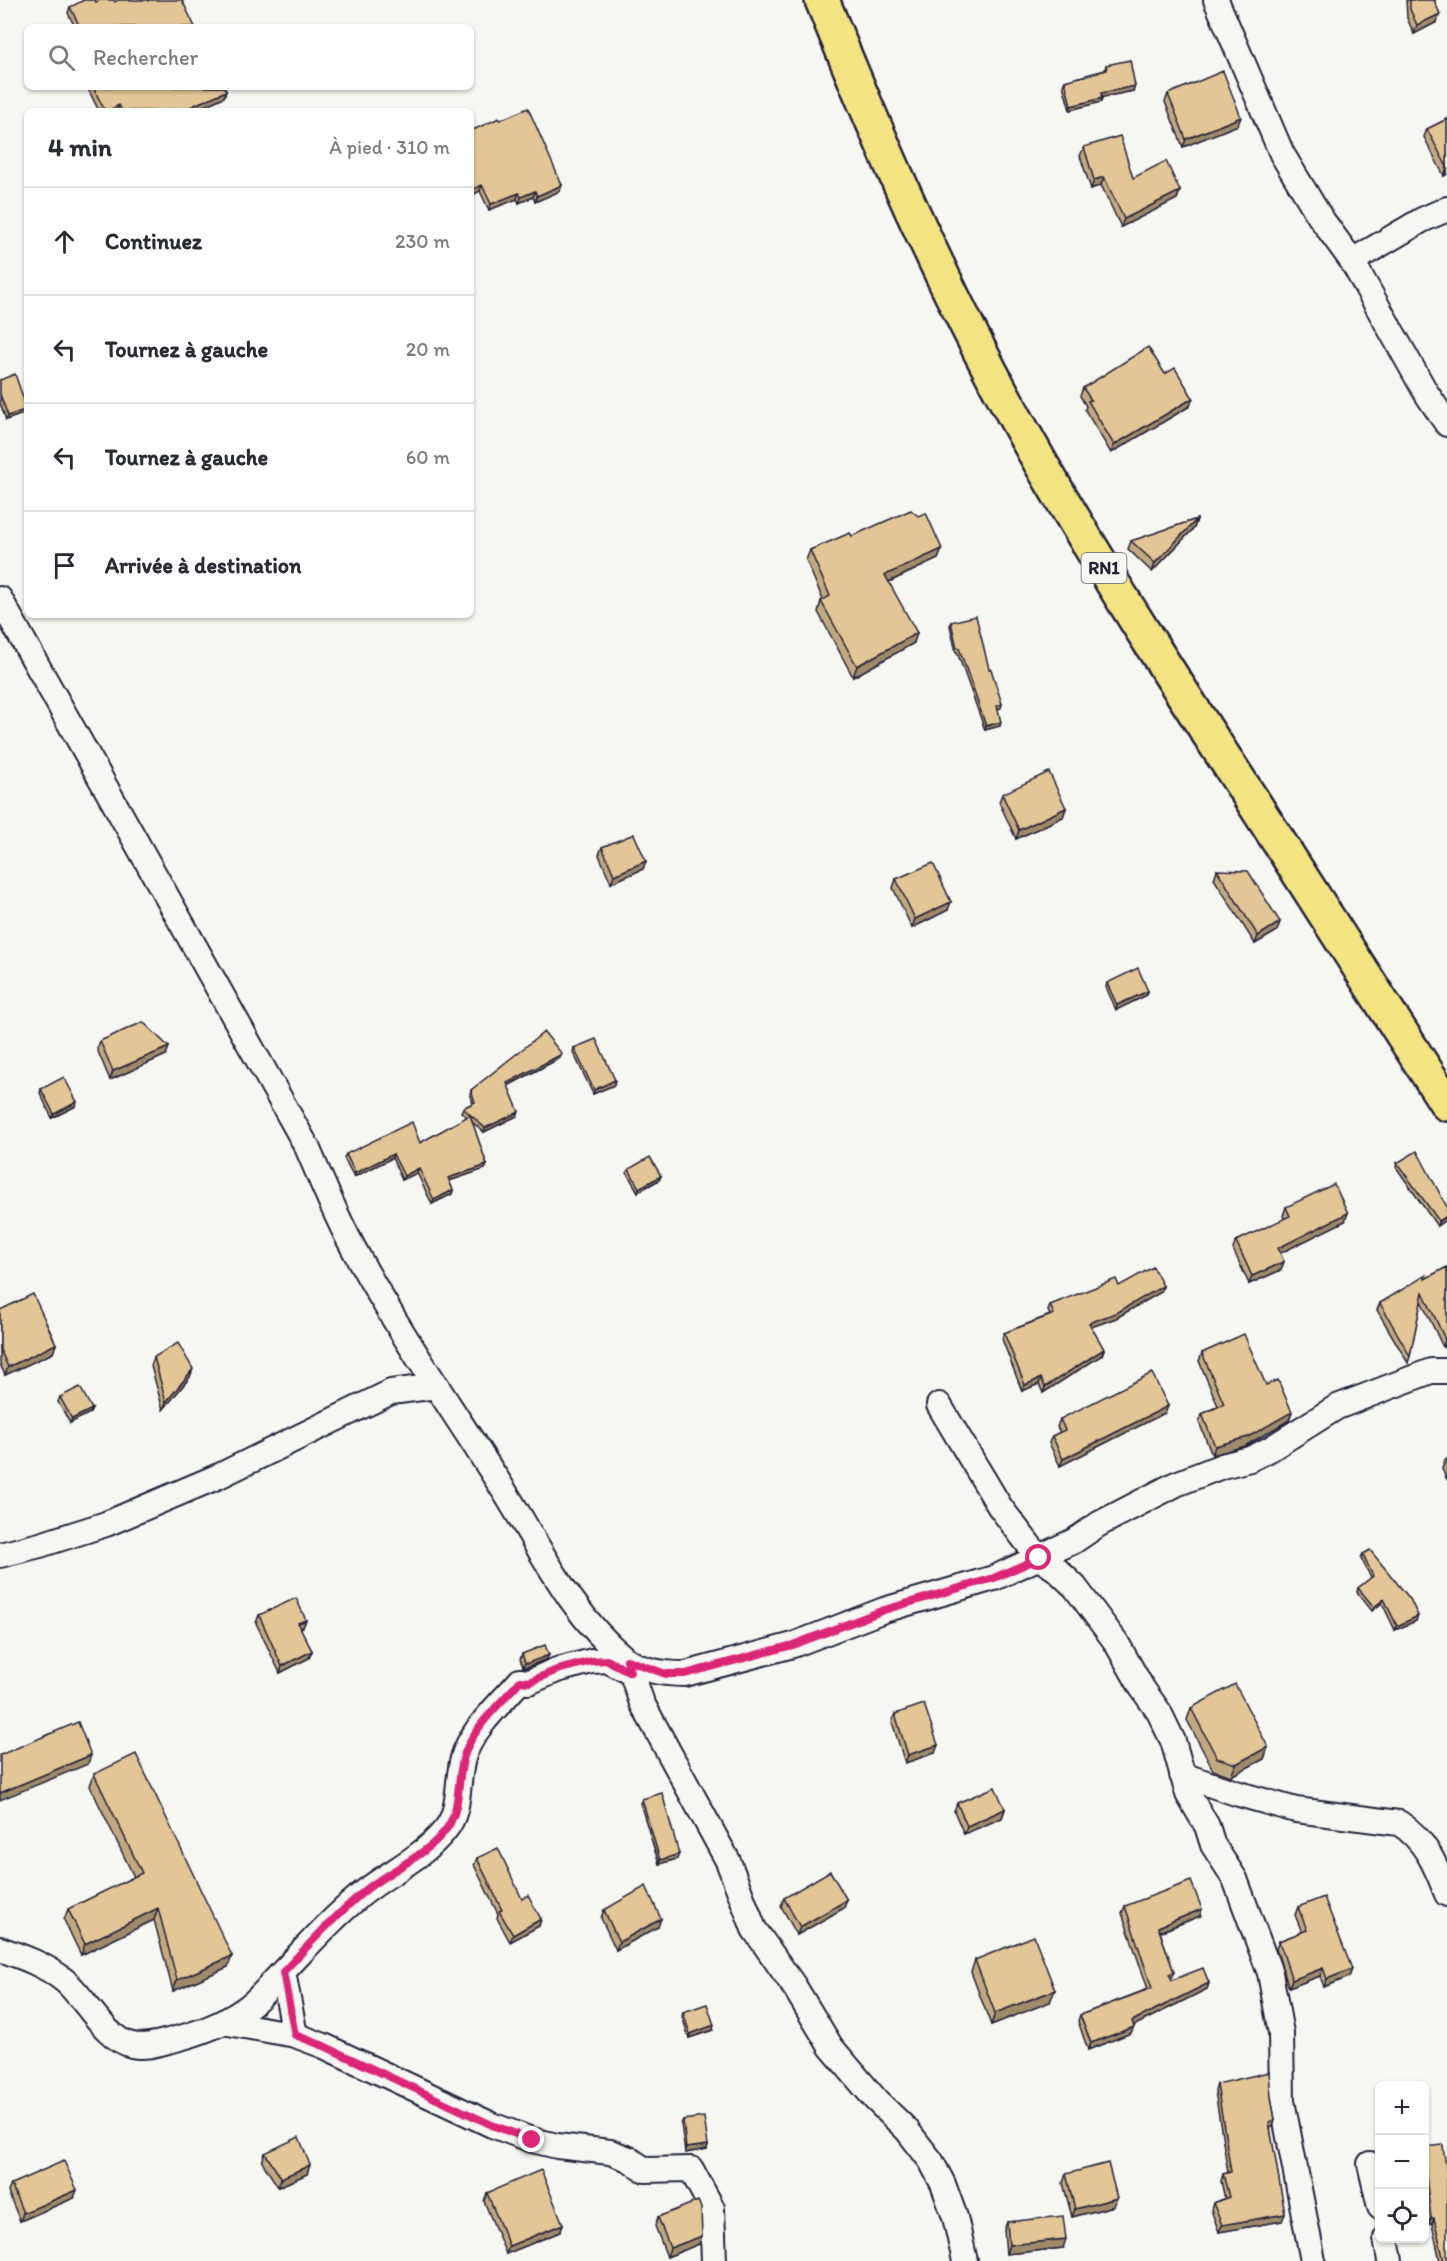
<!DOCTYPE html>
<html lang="fr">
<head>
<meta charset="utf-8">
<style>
  body { margin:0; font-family:Itim,sans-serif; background:#f7f7f7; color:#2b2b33 }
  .controls { position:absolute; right:18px; bottom:18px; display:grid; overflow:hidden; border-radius:9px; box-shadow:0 2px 4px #0004 }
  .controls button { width:54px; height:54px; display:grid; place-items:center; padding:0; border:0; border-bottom:2px solid #e1e1e2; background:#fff; color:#2b2b33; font:30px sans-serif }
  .stop { position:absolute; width:18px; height:18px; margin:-14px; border:4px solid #db2777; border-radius:50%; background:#fff }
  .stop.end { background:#db2777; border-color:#fff; box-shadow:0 2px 6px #0008 }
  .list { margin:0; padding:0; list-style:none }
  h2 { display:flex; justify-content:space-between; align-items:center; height:78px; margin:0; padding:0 24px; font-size:26px }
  h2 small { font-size:20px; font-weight:400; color:#7c7c81 }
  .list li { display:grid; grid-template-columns:39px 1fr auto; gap:18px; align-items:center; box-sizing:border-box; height:108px; padding:0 24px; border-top:2px solid #e1e1e2 }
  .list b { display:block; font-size:22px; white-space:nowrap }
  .list em { font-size:20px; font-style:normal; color:#7c7c81 }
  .icon { flex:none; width:33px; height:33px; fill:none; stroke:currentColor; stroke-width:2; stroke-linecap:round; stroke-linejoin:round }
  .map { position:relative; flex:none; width:1447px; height:2261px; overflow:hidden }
  .search { position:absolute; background:#fff; box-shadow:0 2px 4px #0004; left:24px; top:24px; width:450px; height:66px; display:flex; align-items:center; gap:15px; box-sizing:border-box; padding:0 21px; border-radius:9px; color:#7c7c81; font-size:22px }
  .panel { position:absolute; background:#fff; box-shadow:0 2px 4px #0004; left:24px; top:108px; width:450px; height:510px; border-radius:9px }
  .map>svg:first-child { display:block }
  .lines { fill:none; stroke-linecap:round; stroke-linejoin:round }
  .minor-casing { stroke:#22223b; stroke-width:28 }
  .trunk-casing { stroke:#22223b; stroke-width:38 }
  .minor { stroke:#f6f6f2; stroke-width:24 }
  .trunk { stroke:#f4e382; stroke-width:33 }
  .wall { fill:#c3a981; stroke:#22223b; stroke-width:1.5 }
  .shaded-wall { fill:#9f8a69; stroke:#22223b; stroke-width:1.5 }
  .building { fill:#e3c596; stroke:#22223b; stroke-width:1.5 }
  .route { stroke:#db2777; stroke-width:8 }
  .labels { text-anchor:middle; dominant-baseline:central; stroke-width:6; stroke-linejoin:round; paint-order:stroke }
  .shield { fill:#f6f6f2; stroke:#626272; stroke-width:1.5 }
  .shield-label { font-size:18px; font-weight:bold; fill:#22223b }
</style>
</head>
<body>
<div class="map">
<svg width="1447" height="2261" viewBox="0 0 1447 2261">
  <rect width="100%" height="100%" fill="#f6f6f2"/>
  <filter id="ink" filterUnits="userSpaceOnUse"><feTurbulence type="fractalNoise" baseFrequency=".0167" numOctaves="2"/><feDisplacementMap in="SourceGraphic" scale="12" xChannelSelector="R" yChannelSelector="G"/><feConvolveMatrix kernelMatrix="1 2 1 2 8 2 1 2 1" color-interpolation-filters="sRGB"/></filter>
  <g filter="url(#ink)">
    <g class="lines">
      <defs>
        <g id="minor">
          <path d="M1216,0l66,154 38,63 32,44 73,130 22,33"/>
          <path d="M1352,261l70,-41 25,-11"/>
          <path d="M0,599l307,548c13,30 26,62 41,91 47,90 106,173 160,259 34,55 65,119 116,161 17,13 40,16 61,16l108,-29 91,-35 110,-32 80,-37 25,-17 77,-40 46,-18 28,-7 20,-10 67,-42 94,-36h16"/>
          <path d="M939,1405l61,102 39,51 17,11 19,18 41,55 26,46 17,24 14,29 15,53 19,32 6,19 22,34 35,94 11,60 1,68 31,160"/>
          <path d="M0,1555l40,-10 66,-21 113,-48 172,-84 46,-6"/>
          <path d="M627,1660l15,43 86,158 26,68 40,57 37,61 45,53 31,30 24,31 12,23 12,33 10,44"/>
          <path d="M1182,1775l57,19 57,16 103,13c27,17 37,43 48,71"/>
          <path d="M0,1949c23,8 46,16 65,32 21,18 40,58 67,64 14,3 28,-2 40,-5 28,-7 60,-19 82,-38 8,-7 15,-15 22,-23 26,-27 51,-56 80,-80 28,-25 65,-39 89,-69 18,-21 10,-53 20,-78 11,-27 36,-49 55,-71l9,1 28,-12 35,-9 15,-1 23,12"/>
          <path d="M283,1972l12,63"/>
          <path d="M223,2022l72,13 29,11 168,79 40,15 25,6 53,6 19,7 16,11 46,-1 21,39 2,53"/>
          <path d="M1370,2164l10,43"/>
          <path d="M1386,2238l4,23"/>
        </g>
        <path id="trunk" d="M822,0c64,158 133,314 218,462 66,114 138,225 210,335 66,102 131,205 197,307"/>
      </defs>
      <use href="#minor" class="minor-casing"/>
      <use href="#trunk" class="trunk-casing"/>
      <use href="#minor" class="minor"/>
      <use href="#trunk" class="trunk"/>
    </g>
    <g class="wall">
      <path d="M1406,0h30l-2,1 3,21 -23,12 -7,-16z"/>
      <path d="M96,2h19l80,25h-120l-7,-14 2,-6z"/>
      <path d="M1106,65l27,26 -31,6 -1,5 -31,8 -7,-25 2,-4 40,-11z"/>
      <path d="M87,87h137l2,4 -2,6 -31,14h-94z"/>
      <path d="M1168,94l70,31 -55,22 -18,-45z"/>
      <path d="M1447,119v55l-3,2 -20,-39 3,-8z"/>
      <path d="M500,120l60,71 -25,11 -2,-5 -14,6 -2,-4 -28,11 -9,-19 -7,-61z"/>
      <path d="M1084,147l49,31 47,13 -3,8 -56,28 -20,-42 -10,4 -11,-33z"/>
      <path d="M1165,374l25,32 -79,47 -26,-43 1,-4 -6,-10 3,-8z"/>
      <path d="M0,380l27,26 -1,7 -20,7 -6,-17z"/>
      <path d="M1197,519l-3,9 -42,44 -24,-23 3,-8z"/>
      <path d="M852,536l90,13 -4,10 -49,23 25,61 -61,34 -35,-65 3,-11 2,-1 -17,-40 4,-10z"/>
      <path d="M951,622l38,47 13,35 -1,4 -3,1 2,17 -15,4 -28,-78h-1l-6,-26z"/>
      <path d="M1002,794l64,14 -3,9 -47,22 -17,-37z"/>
      <path d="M602,847l44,14 -3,8 -32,14 -12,-28z"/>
      <path d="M1217,870l60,61 -22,13 -41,-65z"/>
      <path d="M896,879l52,31 -36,18 -19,-40z"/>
      <path d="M1107,983l41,8 -1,4 -31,15 -10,-23z"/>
      <path d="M100,1041l66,14 -56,25 -13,-31z"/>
      <path d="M574,1048l40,37 -21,9 -20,-42z"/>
      <path d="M560,1058l-52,28 9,30 -33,16 -12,-10 15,43 -2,4 -36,12 4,9 -1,4 -20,10 -15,-31 -15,7 -10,-22 -38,19 -10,-19 2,-4 74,-11 47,-26 -6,-5 2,-4 10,-5 -3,-9 1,-4z"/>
      <path d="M41,1089l35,17 -24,12 -12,-25z"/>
      <path d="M1397,1163l50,44 -10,19 -41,-59z"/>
      <path d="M629,1169l32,7 -2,4 -21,12 -11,-19z"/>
      <path d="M1286,1207l59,14 -65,32 1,17 -32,14 -16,-35 3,-8 49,-22 -2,-3z"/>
      <path d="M1447,1267v77l-4,3 -22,-46 -11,55 -2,7 -31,-53 3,-7z"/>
      <path d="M1119,1286h44l-2,6 -45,26 -25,9 13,22 -2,6 -59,38 -4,-9 -17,7 -20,-52 2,-6 46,-18 -2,-4 2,-6z"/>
      <path d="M0,1310l56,34 -3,9 -48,22 -5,-11z"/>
      <path d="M1202,1353l64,32 23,35 -44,26 -33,9 -13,-33 3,-8 16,-8 -19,-45z"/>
      <path d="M154,1357l36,20 -27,33 -12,-44z"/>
      <path d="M60,1397l32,12 -2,4 -20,10 -12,-21z"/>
      <path d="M1168,1406l-3,7 -105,53 -11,-23 3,-7 8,-4 -3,-5 3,-8z"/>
      <path d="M1447,1459v21l-5,-11 3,-9z"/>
      <path d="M1363,1554l53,67 -21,9 -13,-27 -10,8 -15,-19 1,-4 13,-10 -10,-20z"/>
      <path d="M259,1615l47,5 -3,7 -3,1 12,23 -3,7 -29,15 -24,-50z"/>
      <path d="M522,1654l25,5 -20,8h-4l-3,-8z"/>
      <path d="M1191,1708l77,39 -4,12 -33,17 -18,-6 -26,-50z"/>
      <path d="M895,1714l40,39 -30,10 -13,-41z"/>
      <path d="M94,1774l134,193 -55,24 -19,-71 -73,35 -17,-35 4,-11 66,-32 -44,-91z"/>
      <path d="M642,1799l35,60 -18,5 -19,-61z"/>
      <path d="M957,1803l48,6 -3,9 -38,16 -10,-23z"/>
      <path d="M477,1858l64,61 -2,7 -29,16 -13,-24 1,-4 -24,-49z"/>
      <path d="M784,1898l60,10 -47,27 -16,-29z"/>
      <path d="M1125,1906l75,10 -40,16 14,40 -3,7 1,1 37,3 -2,6 -74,37 -2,7 -43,17 -10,-29 2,-6 68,-26 -26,-76z"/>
      <path d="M1298,1907l54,62 -3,8 -25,10 -4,-11 -31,12 -13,-39 3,-8 23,-9 -7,-17z"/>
      <path d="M604,1910l54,17 -42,23 -15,-32z"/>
      <path d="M975,1960l75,42 -59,23 -20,-53z"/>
      <path d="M683,2012l30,18 -24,8 -7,-22z"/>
      <path d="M1217,2084l54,13 4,23 -2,7 -3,1 12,93 -63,11 -8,-22 2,-7 12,-4 -4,-18 2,-7 5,-1 -13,-82z"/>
      <path d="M683,2120l24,29 -22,4 -4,-29z"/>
      <path d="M1425,2147l22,114h-7l-8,-37h-4l-3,-31z"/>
      <path d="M265,2153l42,21 -29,13 -16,-25z"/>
      <path d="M1066,2174l48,32 -42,11 -9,-34z"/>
      <path d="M11,2184l63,14 -54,23 -12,-29z"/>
      <path d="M487,2193l76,31 -3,8 -54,22 -22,-53z"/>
      <path d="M658,2217l41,27 -32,13 -12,-31z"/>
      <path d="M1007,2222l56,26 -57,6 -2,-24z"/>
    </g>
    <g class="shaded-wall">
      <path d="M1440,14l-3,8 -23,12 3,-9z"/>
      <path d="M1135,86l-2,5 -34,7 2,-5z"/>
      <path d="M226,91l-2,6 -31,14h-12z"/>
      <path d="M1102,98l-1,4 -31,8 1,-4z"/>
      <path d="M119,105l-2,6h-9z"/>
      <path d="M1241,117l-3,8 -55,22 3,-8z"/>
      <path d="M1447,167v7l-3,2z"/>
      <path d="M1104,177l-3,8 -10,4 3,-9z"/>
      <path d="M482,185l-2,6 -9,5v-6z"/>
      <path d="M562,185l-2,6 -25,11 2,-6z"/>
      <path d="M535,191l-2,6 -14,6 2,-6z"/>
      <path d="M1180,191l-3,8 -56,28 3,-8z"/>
      <path d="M519,193l-2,6 -28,11 2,-6z"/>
      <path d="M1193,398l-3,8 -79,47 3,-8z"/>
      <path d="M27,409l-1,4 -20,7 2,-4z"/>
      <path d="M1197,519l-3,9 -42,44 3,-9z"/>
      <path d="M942,549l-4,10 -56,26 3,-10z"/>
      <path d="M917,633l-3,10 -61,34 4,-11z"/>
      <path d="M1001,722l-1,4 -15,4 1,-4z"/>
      <path d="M1066,808l-3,9 -47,22 3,-9z"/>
      <path d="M646,861l-3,8 -32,14 3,-8z"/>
      <path d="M951,902l-3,8 -36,18 3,-9z"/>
      <path d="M1280,922l-3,9 -22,13 3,-8z"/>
      <path d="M1148,991l-1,4 -31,15 1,-5z"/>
      <path d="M169,1047l-3,8 -56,25 3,-9z"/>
      <path d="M562,1054l-2,4 -55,29 2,-4z"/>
      <path d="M615,1080l-1,5 -21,9 1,-4z"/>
      <path d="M77,1102l-1,4 -24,12 2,-4z"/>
      <path d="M519,1112l-2,4 -33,16 1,-4z"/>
      <path d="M393,1154l-1,4 -38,19 1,-4z"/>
      <path d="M487,1165l-2,4 -39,13 2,-4z"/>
      <path d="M419,1168l-2,5 -15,7 2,-4z"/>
      <path d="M661,1176l-2,4 -21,12 1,-4z"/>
      <path d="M453,1190l-1,4 -20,10 2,-4z"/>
      <path d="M1348,1213l-3,8 -70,35 3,-8z"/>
      <path d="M1447,1216v3l-10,7 2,-5z"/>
      <path d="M1284,1262l-3,8 -32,14 3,-8z"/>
      <path d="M1163,1286l-2,6 -45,26 -30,11 3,-6z"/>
      <path d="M1445,1339h2v5l-4,3z"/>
      <path d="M56,1344l-3,9 -48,22 3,-8z"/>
      <path d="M1104,1349l-2,6 -59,38 2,-6z"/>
      <path d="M193,1369l-3,8 -27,33 3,-8z"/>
      <path d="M1041,1378l-2,6 -17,7 3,-6z"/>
      <path d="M1168,1406l-3,7 -105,53 3,-7z"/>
      <path d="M92,1409l-2,4 -20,10 2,-4z"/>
      <path d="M1292,1412l-3,8 -44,26 -33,9 3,-9z"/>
      <path d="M1384,1599l-2,4 -10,8 2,-4z"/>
      <path d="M1418,1616l-2,5 -21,9 2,-4z"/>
      <path d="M306,1620l-3,7 -8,4 3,-8z"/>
      <path d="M312,1651l-3,7 -29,15 2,-7z"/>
      <path d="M549,1655l-2,4 -20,8h-4l2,-4z"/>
      <path d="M938,1745l-3,8 -30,10 3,-8z"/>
      <path d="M1268,1747l-4,12 -33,17 5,-12z"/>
      <path d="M91,1755l-3,9 -88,36v-7z"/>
      <path d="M1005,1809l-3,9 -38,16 3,-8z"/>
      <path d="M679,1854l-2,5 -18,5 1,-4z"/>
      <path d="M847,1900l-3,8 -47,27 3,-8z"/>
      <path d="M158,1908l-4,12 -73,35 4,-11z"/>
      <path d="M1202,1909l-2,7 -44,17 2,-6z"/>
      <path d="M541,1919l-2,7 -29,16 3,-7z"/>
      <path d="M661,1919l-3,8 -42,23 3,-8z"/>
      <path d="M232,1956l-4,11 -55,24 4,-11z"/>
      <path d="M1323,1968l-3,8 -31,12 3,-8z"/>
      <path d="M1352,1969l-3,8 -25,10 3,-8z"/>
      <path d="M1209,1983l-2,6 -78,39 3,-7z"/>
      <path d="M1055,1990l-5,12 -59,23 4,-12z"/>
      <path d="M714,2025l-1,5 -24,8 1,-4z"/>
      <path d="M1134,2027l-3,6 -43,17 3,-7z"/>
      <path d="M1275,2120l-2,7 -7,2 3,-7z"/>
      <path d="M708,2145l-1,4 -22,4 1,-5z"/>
      <path d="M310,2165l-3,9 -29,13 3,-9z"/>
      <path d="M77,2190l-3,8 -54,23 3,-8z"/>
      <path d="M1117,2198l-3,8 -42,11 3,-8z"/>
      <path d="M1285,2214l-3,7 -63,11 3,-7z"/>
      <path d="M1431,2218h3l-2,6h-4z"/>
      <path d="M563,2224l-3,8 -54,22 3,-8z"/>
      <path d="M702,2236l-3,8 -32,13 3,-9z"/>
      <path d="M1066,2239l-3,9 -57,6 3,-9z"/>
    </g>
    <g class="building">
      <path d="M84,0h11l1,2 4,-2h14l1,2 3,-2h11l1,1 2,-1h15l1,1 1,-1h33l13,27h-115l-10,-20z"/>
      <path d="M1410,0h24l6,14 -23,11 -7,-16z"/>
      <path d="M1130,60l5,26 -34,7 1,5 -31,8 -6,-25 42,-11 -1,-5z"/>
      <path d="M1223,71l18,46 -55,22 -18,-45z"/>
      <path d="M93,87h131l2,4 -45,20h-7l-1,-2 -4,2h-14v-1l-3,1h-30l-3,-6 -11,6h-3z"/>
      <path d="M528,108l34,77 -25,11 -2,-5 -14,6 -2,-4 -28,11 -9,-19 -11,5v-64l2,4 26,-12 1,2z"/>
      <path d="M1447,119v48l-20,-38z"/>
      <path d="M1120,136l13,42 33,-17 14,30 -56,28 -20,-42 -10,3 -10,-33z"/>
      <path d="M1148,347l17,27 10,-6 18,30 -79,47 -26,-44 3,-1 -8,-12z"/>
      <path d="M15,374l12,35 -19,7 -8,-22v-14z"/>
      <path d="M911,510l7,6 8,-3 16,36 -57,26 32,58 -60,33 -36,-65 9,-5 -20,-46 40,-17 2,3z"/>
      <path d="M1197,519l-42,44 -24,-22z"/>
      <path d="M976,616l13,53h2l11,35 -5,2 4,16 -15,4 -27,-78h-2l-6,-26z"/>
      <path d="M1049,772l17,36 -47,22 -17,-36z"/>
      <path d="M634,834l12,27 -32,14 -12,-28z"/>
      <path d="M933,863l18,39 -36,17 -19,-40z"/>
      <path d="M1217,870l31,1 32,51 -22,14z"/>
      <path d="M1138,968l10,23 -31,14 -10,-22z"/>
      <path d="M143,1022l26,25 -56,24 -13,-30z"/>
      <path d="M544,1032l18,22 -55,29 12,29 -34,16 -22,-20 12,-6 -4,-12z"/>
      <path d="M596,1039l19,41 -21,10 -20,-42z"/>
      <path d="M64,1077l13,25 -23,12 -13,-25z"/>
      <path d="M470,1115l17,50 -39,13 5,12 -19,10 -15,-32 -15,8 -11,-22 -38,19 -9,-19 66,-32 8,21z"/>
      <path d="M1417,1151l30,56v9l-8,5 -42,-58z"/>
      <path d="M650,1157l11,19 -22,12 -10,-19z"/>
      <path d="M1334,1184l14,29 -70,35 6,14 -32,14 -16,-35 54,-25 -4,-9z"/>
      <path d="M1153,1267l10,19 -45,26 -29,11 15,26 -59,38 -4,-9 -16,7 -21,-52 50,-19 -4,-9 66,-26 3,7z"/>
      <path d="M1447,1267v72h-2l-22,-47 -13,64 -30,-53 46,-28 -1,4z"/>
      <path d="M33,1294l23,50 -48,23 -8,-18v-39z"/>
      <path d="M1244,1334l22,51 12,-5 14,32 -44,25 -33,9 -13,-32 22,-10 -22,-51z"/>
      <path d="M178,1343l15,26 -27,33 -12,-45z"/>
      <path d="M1152,1373l16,33 -105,53 -11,-23 13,-6 -5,-11z"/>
      <path d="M80,1387l12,22 -20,10 -12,-22z"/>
      <path d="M1370,1550l40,49 8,17 -21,10 -13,-27 -10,8 -16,-19 15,-12 -10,-22z"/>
      <path d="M296,1598l10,22 -8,3 14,28 -30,15 -23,-51z"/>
      <path d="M545,1645l4,10 -21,8h-3l-3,-9z"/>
      <path d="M1235,1684l33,63 -32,17 -19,-6 -26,-50z"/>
      <path d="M924,1704l14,41 -30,10 -13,-41z"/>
      <path d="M78,1722l13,33 -91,38v-38z"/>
      <path d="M136,1754l96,202 -55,24 -19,-72 -73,36 -17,-35 74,-36 -48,-99z"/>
      <path d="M995,1787l10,22 -38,17 -10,-23z"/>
      <path d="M662,1793l17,61 -19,6 -18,-61z"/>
      <path d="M498,1848l24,51 6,-4 13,24 -28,16 -14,-24 3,-1 -25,-52z"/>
      <path d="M830,1871l17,29 -47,27 -16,-29z"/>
      <path d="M1191,1881l11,28 -44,18 16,45 -5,2 3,6 31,-12 6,15 -77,38 2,6 -43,16 -11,-28 72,-27 -27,-82z"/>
      <path d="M646,1886l15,33 -42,23 -15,-32z"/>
      <path d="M1324,1897l28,72 -25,10 -4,-11 -31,12 -13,-39 28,-11 -9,-23z"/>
      <path d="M1034,1936l21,54 -60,23 -20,-53z"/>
      <path d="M707,2004l7,21 -24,9 -7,-22z"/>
      <path d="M1269,2072l2,25 4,23 -6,2 16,92 -63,11 -9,-22 16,-6 -6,-23 8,-2 -14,-88z"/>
      <path d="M704,2117l4,28 -22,3 -3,-28z"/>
      <path d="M299,2137l11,28 -29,13 -16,-25z"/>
      <path d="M1443,2145l4,30v86h-3l-10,-43h-3l-6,-49v-22z"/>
      <path d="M64,2161l13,29 -54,23 -12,-29z"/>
      <path d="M1108,2163l9,35 -42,11 -9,-35z"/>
      <path d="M541,2170l22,54 -54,22 -22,-53z"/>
      <path d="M698,2201l3,7 1,28 -32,12 -12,-31z"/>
      <path d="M1063,2216l3,23 -57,6 -2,-23z"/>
    </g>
  </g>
  <g class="lines" filter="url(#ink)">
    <path class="route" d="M532,2140l-40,-15 -168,-79 -29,-11 -12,-63c27,-28 53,-58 84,-83 26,-21 60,-33 80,-61 15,-21 9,-51 18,-75 10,-28 36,-50 55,-72l9,1 28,-12 35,-9 15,-1 23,12 -3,-12 39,14h19l108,-29 91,-35 110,-32 45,-20"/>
  </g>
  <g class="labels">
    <rect class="shield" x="1081.5" y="553" width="45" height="30" rx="4.5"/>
    <g class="shield-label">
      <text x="1104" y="568">RN1</text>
    </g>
  </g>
</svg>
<div class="controls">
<button>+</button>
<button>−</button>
<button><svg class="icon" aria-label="locate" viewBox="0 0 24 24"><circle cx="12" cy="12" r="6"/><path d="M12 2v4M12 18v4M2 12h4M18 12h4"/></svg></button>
</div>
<div class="stop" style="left:1039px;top:1558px"></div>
<div class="stop end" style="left:532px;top:2140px"></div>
<div class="search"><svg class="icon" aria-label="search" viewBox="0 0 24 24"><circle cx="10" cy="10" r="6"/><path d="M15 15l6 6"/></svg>Rechercher</div>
<section class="panel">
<h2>4 min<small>À pied · 310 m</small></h2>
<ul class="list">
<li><svg class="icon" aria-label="ahead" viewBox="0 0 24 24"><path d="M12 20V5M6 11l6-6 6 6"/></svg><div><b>Continuez</b></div><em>230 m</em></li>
<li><svg class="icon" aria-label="left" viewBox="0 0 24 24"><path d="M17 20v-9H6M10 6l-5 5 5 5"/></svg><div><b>Tournez à gauche</b></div><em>20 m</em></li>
<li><svg class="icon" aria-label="left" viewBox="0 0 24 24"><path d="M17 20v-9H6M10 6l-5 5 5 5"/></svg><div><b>Tournez à gauche</b></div><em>60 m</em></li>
<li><svg class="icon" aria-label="arrive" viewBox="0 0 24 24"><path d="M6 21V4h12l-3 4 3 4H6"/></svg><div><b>Arrivée à destination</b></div></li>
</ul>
</section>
</div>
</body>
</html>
